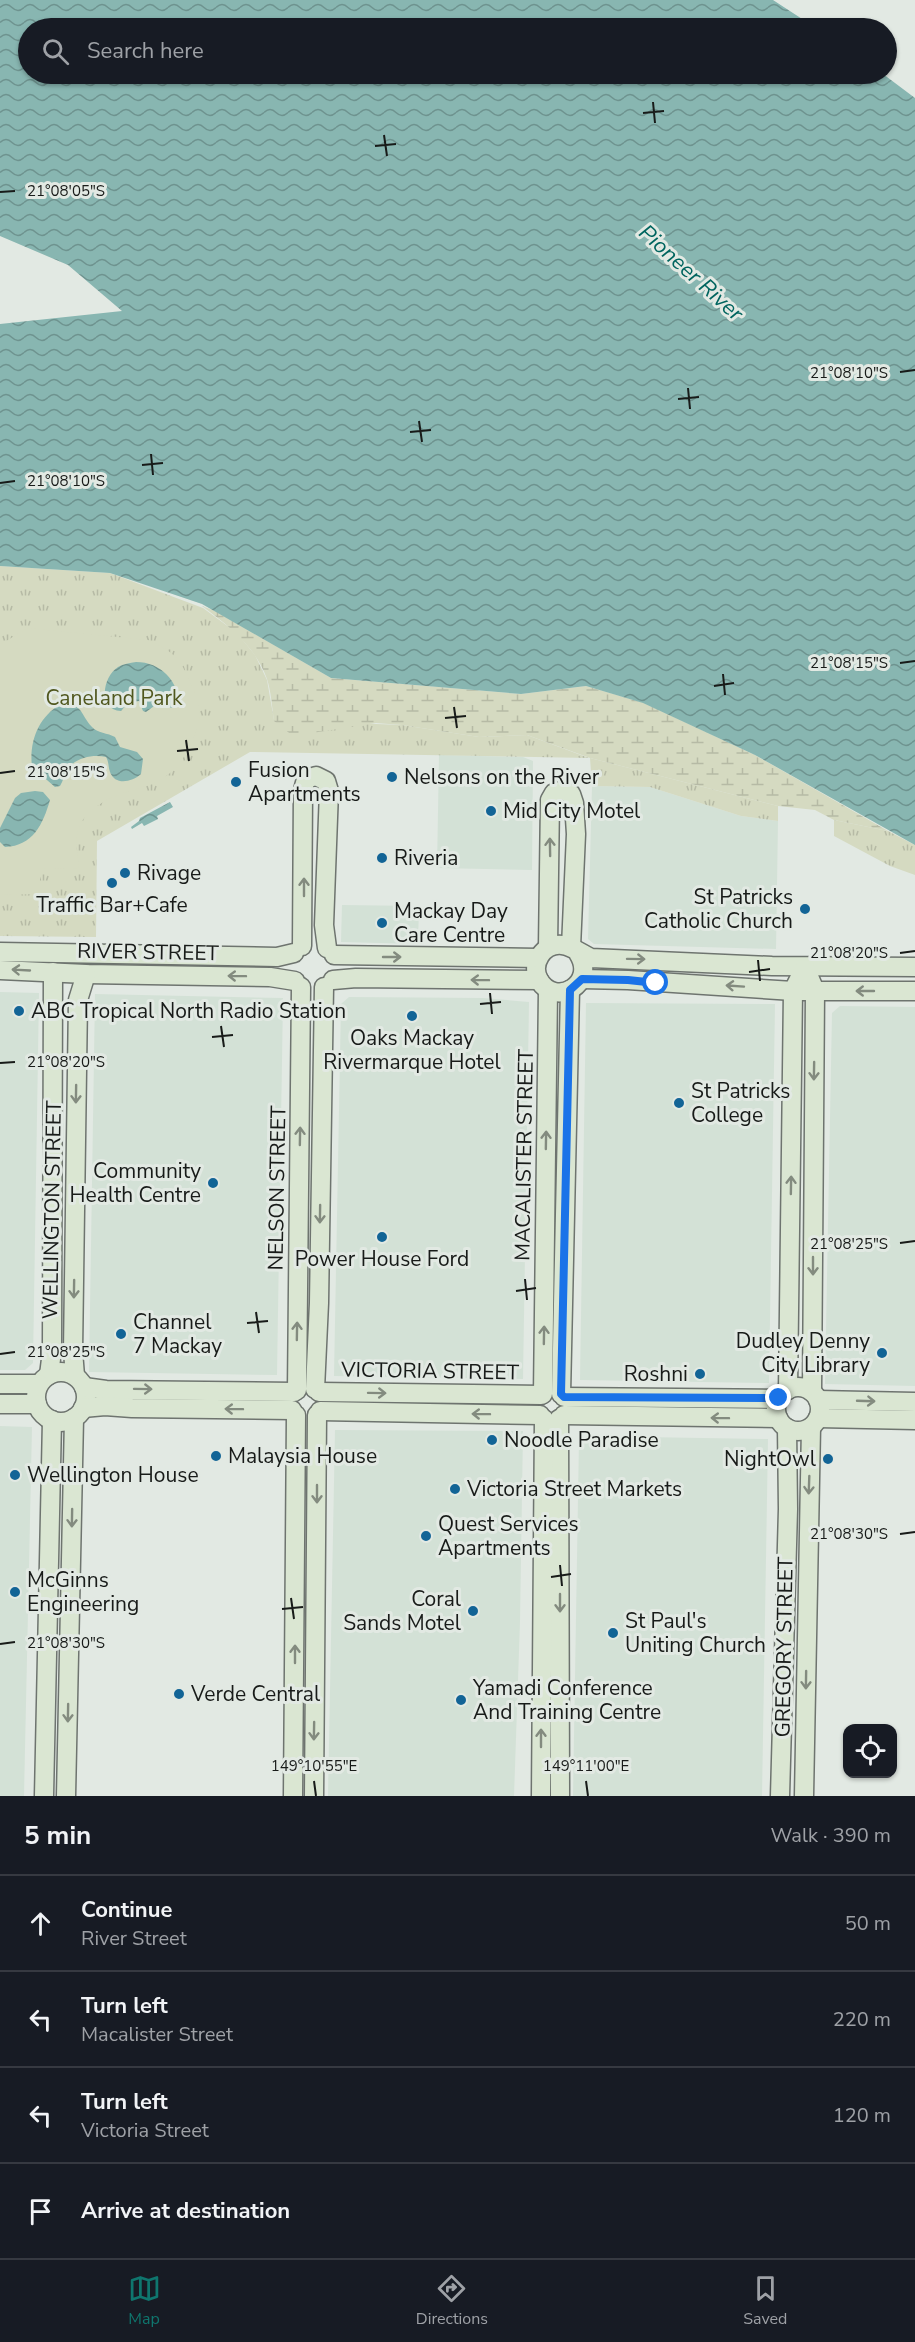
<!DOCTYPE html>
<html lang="en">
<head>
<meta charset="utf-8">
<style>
  body { margin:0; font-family:"Nunito Sans",sans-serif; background:#242831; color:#f1f3f6 }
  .controls { position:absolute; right:18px; bottom:18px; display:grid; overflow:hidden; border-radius:12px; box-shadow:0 2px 4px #0004 }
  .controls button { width:54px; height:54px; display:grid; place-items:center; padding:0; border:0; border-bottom:2px solid #363941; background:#171b24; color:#f1f3f6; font:30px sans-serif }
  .stop { position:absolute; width:18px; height:18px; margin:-14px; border:4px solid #1a73e8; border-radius:50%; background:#fff }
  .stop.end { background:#1a73e8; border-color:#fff; box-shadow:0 2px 6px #0008 }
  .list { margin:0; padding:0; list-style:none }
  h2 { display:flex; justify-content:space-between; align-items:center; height:78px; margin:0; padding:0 24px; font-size:26px }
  h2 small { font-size:20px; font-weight:400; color:#9ea1a6 }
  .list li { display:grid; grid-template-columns:39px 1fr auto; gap:18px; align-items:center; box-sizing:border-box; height:96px; padding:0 24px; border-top:2px solid #363941 }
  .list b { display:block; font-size:22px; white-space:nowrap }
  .list p { margin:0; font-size:20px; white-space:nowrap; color:#9ea1a6 }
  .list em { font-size:20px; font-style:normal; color:#9ea1a6 }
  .icon { flex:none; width:33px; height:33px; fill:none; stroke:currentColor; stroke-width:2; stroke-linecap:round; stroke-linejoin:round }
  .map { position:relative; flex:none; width:915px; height:1796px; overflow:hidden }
  .search { position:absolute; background:#171b24; box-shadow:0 2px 4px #0004; left:18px; right:18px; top:18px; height:66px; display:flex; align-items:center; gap:15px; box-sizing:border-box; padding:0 21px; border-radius:33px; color:#9ea1a6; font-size:22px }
  .sheet { height:462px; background:#171b24 }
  nav { display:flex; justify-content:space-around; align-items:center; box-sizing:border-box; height:84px; border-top:2px solid #363941; background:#171b24; font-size:16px; color:#9ea1a6 }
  nav a { display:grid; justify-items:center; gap:3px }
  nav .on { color:#0f766e }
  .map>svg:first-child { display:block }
  .built { fill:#d3e1d6 }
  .grass { fill:url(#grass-tufts) }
  .wetland { fill:url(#wetland-marsh) }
  .garden { fill:#d5dac1 }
  .water { fill:url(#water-waves) }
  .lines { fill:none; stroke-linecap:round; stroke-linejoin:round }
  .secondary-casing { stroke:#6e746f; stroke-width:21 }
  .secondary { stroke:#dae6d2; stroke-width:18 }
  .oneway { stroke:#838b7f }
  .route { stroke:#1a73e8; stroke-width:8 }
  .ticks { fill:none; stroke:#181b19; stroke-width:2 }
  .poi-dot { fill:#126496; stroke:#e2e9e3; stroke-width:2 }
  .labels { text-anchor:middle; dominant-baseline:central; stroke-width:6; stroke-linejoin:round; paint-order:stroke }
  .park-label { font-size:21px; fill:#50571e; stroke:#e2e9e3 }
  .poi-label { font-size:21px; fill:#181b19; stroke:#e2e9e3; text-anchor:start }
  .street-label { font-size:21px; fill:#181b19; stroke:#e2e9e3 }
  .water-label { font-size:22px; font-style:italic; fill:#00655f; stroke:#e2e9e3 }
  .ticks-label { font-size:15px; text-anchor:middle; fill:#181b19; stroke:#e2e9e3; stroke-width:6; stroke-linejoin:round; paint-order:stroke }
</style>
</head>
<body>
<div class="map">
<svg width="915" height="1796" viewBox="0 0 915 1796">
  <defs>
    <pattern id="grass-tufts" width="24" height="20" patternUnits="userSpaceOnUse" patternTransform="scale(1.5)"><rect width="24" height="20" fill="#d5dac1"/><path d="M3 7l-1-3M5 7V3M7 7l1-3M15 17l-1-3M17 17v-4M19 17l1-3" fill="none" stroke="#b6baa5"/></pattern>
    <pattern id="wetland-marsh" width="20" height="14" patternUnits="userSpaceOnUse" patternTransform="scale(1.5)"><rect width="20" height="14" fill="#d5dac1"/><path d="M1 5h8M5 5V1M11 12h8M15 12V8" fill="none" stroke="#b6baa5"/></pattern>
    <pattern id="water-waves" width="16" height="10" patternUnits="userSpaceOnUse" patternTransform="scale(1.5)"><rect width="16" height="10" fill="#88b6b1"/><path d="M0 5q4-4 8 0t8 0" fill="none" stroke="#6e938f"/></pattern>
  </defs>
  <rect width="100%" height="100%" fill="#e2e9e3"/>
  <g class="built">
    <path d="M439,755l84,2 10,4 -1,109 -95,-2z"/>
    <path d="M592,786l58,1 91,29 37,5 -2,128 -182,-5 -6,-5z"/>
    <path d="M342,905l77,1 -1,38 -77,-2z"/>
    <path d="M0,992l39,1 -6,370 -8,7h-25z"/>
    <path d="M95,994l188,4 -6,377 -188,-3z"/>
    <path d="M349,997l134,1 46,4 -6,377 -189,-3 7,-372z"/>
    <path d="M586,1003l189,1 -6,379 -189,-3z"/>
    <path d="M840,1006l75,1v379l-90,-2 7,-371z"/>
    <path d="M0,1426l32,1 -8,369h-24z"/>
    <path d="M335,1430l188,1 -3,191 -6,174h-186z"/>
    <path d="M581,1436l187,3 -6,357h-189l6,-357z"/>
  </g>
  <g class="grass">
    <path d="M0,566l110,7 93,35 34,25 18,22 12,25 7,40 128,5 77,12 48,-2 62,23 -339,-6 -153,89 -1,96 -96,-1z"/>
    <path d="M590,758l188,48v15l-37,-5 -91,-29 -58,-1z"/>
    <path d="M834,820l54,11 27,14v30l-25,-9 -56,-30z"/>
  </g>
  <path class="wetland" d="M202,606l13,5 116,67 190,16 65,-8 58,17 111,52 133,76 -54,-11 -19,-10 -37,-4 -188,-48 -63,-23 -48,2 -77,-12 -26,-2 -83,13 -19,-15c-2,-14 -3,-30 -7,-42 -12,-33 -38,-53 -65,-73z"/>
  <path class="garden" d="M27,628l121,12c33,15 33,22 47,53 7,15 5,29 -1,44 -27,67 -69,39 -107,78 -15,15 -10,34 -8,53l-39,1v25l-40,1v-250z"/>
  <g class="water">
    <path d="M0,0h773l43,28h-788v46h855l32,24v747l-160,-90 -112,-52 -57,-17 -65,8 -190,-16 -129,-74 -92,-31 -110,-7v-242l122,-13 -54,-46 -68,-29z"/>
    <path d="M136,662c25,0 42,19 44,43l-9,3 -6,-6 -4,-1 -15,11 -3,-1 -4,-10 -11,2 -7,8c-23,-1 -19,-34 -3,-44 5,-3 12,-4 18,-5z"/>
    <path d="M61,704c22,-1 19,10 31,23 5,6 16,6 23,10l5,10 17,5 6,7 -2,15c-9,8 -26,12 -31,-2 -2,-6 -1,-10 -4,-15 -14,-3 -33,1 -40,15 -2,4 -3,9 -6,14l-5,1 -23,-20c-3,-25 6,-50 29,-63z"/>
    <path d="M35,791l8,1 7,8c-7,24 -17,46 -45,47l-5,-5v-14l15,-30 6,-5z"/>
    <path d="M170,802l3,5 -16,9 1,3 -14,7 -2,-3 -10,6 -1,-2 8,-6 1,-3z"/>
  </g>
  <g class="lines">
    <defs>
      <g id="secondary">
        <path d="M302,946l1,-156 3,-11 10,-3 10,5 3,10 -5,134 3,23"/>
        <path d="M548,947l2,-147 4,-7 9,-3 8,4 3,9 2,31 -5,113"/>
        <path d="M0,952l277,5 17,-4"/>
        <path d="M578,953c20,31 -23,55 -39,27 -9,-16 4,-37 23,-35 10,1 20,9 29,13l181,8 143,1"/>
        <path d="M334,955l204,3"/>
        <path d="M805,967l10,24 -3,401"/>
        <path d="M0,970l86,4 184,3 25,4"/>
        <path d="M582,979l46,1 165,11h122"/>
        <path d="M333,980l23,-2 183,2"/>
        <circle cx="61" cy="1397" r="25"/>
        <path d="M49,1375l3,-24 1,-379"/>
        <path d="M75,1376l-2,-25 5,-351 8,-26"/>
        <path d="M0,1384h39"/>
        <path d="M84,1387l22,3 188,2"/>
        <circle cx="798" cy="1409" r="22"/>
        <path d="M315,1389l4,-86 5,-316"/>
        <path d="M297,1390l4,-403"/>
        <path d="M788,1390l5,-399 12,-24"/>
        <path d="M319,1392l222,3"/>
        <path d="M543,1394l5,-404"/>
        <path d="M561,1394l9,-404"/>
        <path d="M564,1397l215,2"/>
        <path d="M818,1400l97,2"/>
        <path d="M0,1404h37"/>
        <path d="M83,1408l22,-2 27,2 160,2"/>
        <path d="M320,1411l220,4"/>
        <path d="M564,1415l214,3"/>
        <path d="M818,1418l97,2"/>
        <path d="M559,1419l1,377"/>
        <path d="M44,1796l8,-376"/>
        <path d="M66,1796l8,-378"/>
        <path d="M293,1796l3,-381"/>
        <path d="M314,1796l3,-381"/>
        <path d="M541,1796l3,-377"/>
        <path d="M780,1796l8,-287 -1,-81"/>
        <path d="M804,1796l7,-369"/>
      </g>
    </defs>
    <use href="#secondary" class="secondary-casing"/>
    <use href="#secondary" class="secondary"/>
  </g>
  <defs><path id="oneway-shaft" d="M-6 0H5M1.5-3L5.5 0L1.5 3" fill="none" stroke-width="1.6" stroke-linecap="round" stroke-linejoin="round" transform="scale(1.5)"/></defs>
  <g class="oneway">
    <use href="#oneway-shaft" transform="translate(550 847) rotate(-91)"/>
    <use href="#oneway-shaft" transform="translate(304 887) rotate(-90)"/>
    <use href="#oneway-shaft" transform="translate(392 957)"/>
    <use href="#oneway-shaft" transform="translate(636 959) rotate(1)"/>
    <use href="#oneway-shaft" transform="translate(21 970) rotate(-177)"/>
    <use href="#oneway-shaft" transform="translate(237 976) rotate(-179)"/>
    <use href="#oneway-shaft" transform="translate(480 980) rotate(-179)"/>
    <use href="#oneway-shaft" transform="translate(735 986) rotate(-176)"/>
    <use href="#oneway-shaft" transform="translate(865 991) rotate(180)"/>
    <use href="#oneway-shaft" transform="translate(814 1071) rotate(91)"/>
    <use href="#oneway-shaft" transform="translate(76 1094) rotate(91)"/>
    <use href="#oneway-shaft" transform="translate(300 1136) rotate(-89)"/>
    <use href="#oneway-shaft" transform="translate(546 1140) rotate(-89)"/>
    <use href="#oneway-shaft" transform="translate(791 1185) rotate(-89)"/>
    <use href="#oneway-shaft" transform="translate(320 1214) rotate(91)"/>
    <use href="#oneway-shaft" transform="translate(813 1266) rotate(90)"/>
    <use href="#oneway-shaft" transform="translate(74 1289) rotate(91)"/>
    <use href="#oneway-shaft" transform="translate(297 1331) rotate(-89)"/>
    <use href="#oneway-shaft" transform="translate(544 1335) rotate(-89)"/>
    <use href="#oneway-shaft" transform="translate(143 1389) rotate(1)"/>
    <use href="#oneway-shaft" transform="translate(377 1393) rotate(1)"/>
    <use href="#oneway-shaft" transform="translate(866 1401) rotate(2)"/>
    <use href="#oneway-shaft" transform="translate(234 1409) rotate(-179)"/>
    <use href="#oneway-shaft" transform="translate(481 1414) rotate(-179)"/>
    <use href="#oneway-shaft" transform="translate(720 1418) rotate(-179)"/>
    <use href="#oneway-shaft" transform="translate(809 1485) rotate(92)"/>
    <use href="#oneway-shaft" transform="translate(317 1494) rotate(90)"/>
    <use href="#oneway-shaft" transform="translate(72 1518) rotate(91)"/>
    <use href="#oneway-shaft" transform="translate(560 1603) rotate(90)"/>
    <use href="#oneway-shaft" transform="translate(295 1654) rotate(-90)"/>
    <use href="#oneway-shaft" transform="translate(806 1680) rotate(91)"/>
    <use href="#oneway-shaft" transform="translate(68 1713) rotate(91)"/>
    <use href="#oneway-shaft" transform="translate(314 1731) rotate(91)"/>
    <use href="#oneway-shaft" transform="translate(541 1738) rotate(-90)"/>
  </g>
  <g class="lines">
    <path class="route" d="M656,983l-28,-3 -46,-1 -12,11 -9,404 3,3 215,1"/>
  </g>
  <path class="ticks" d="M653,102l2,21M643,113l21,-2M384,135l3,21M375,146l21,-2M0,192l15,-1M900,372l15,-2M688,388l2,21M678,399l21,-2M419,421l3,21M410,432l21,-2M151,454l2,21M142,465l21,-2M0,483l15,-2M900,663l15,-2M723,674l2,21M714,686l20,-3M454,707l3,21M445,718l21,-2M186,740l3,21M177,751l21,-2M0,773l15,-2M900,953l15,-2M758,960l2,21M749,972l21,-3M490,993l2,21M480,1004l21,-2M221,1026l3,21M212,1037l21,-2M0,1063l15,-1M900,1243l15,-2M525,1279l2,21M516,1291l20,-3M256,1312l3,21M247,1323l21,-2M0,1354l15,-2M900,1534l15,-2M560,1565l2,21M551,1577l20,-3M291,1598l3,21M282,1609l21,-2M0,1644l15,-2M314,1781l2,15M586,1781l2,15"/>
  <g class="poi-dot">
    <circle cx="392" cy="777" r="6"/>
    <circle cx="236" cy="782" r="6"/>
    <circle cx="491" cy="811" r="6"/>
    <circle cx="382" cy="858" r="6"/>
    <circle cx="125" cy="873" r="6"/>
    <circle cx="112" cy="883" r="6"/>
    <circle cx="805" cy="909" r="6"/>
    <circle cx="382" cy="923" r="6"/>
    <circle cx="19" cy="1011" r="6"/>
    <circle cx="412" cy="1016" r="6"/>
    <circle cx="679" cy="1103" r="6"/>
    <circle cx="213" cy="1183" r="6"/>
    <circle cx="382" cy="1237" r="6"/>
    <circle cx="121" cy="1334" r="6"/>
    <circle cx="882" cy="1353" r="6"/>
    <circle cx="700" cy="1374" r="6"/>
    <circle cx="492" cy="1440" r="6"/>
    <circle cx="216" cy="1456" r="6"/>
    <circle cx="828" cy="1459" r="6"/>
    <circle cx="15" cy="1475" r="6"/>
    <circle cx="455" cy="1489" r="6"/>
    <circle cx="426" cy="1536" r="6"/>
    <circle cx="15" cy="1592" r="6"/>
    <circle cx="473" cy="1611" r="6"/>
    <circle cx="613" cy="1633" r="6"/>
    <circle cx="179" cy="1694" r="6"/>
    <circle cx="461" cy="1700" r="6"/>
  </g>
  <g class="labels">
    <g class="park-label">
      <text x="114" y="698">Caneland Park</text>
    </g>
    <g class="poi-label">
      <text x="248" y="770">Fusion<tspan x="248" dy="24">Apartments</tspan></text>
      <text x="404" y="777">Nelsons on the River</text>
      <text x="503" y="811">Mid City Motel</text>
      <text x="394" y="858">Riveria</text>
      <text x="137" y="873">Rivage</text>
      <text x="793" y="897" text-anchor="end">St Patricks<tspan x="793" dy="24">Catholic Church</tspan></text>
      <text x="112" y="905" text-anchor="middle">Traffic Bar+Cafe</text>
      <text x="394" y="911">Mackay Day<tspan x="394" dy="24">Care Centre</tspan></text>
      <text x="31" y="1011">ABC Tropical North Radio Station</text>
      <text x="412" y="1038" text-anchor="middle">Oaks Mackay<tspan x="412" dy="24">Rivermarque Hotel</tspan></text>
      <text x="691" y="1091">St Patricks<tspan x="691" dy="24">College</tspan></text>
      <text x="201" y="1171" text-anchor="end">Community<tspan x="201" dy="24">Health Centre</tspan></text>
      <text x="382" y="1259" text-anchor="middle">Power House Ford</text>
      <text x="133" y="1322">Channel<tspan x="133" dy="24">7 Mackay</tspan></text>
      <text x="870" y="1341" text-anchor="end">Dudley Denny<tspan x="870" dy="24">City Library</tspan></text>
      <text x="688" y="1374" text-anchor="end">Roshni</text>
      <text x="504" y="1440">Noodle Paradise</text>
      <text x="228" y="1456">Malaysia House</text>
      <text x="816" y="1459" text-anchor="end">NightOwl</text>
      <text x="27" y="1475">Wellington House</text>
      <text x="467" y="1489">Victoria Street Markets</text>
      <text x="438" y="1524">Quest Services<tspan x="438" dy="24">Apartments</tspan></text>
      <text x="27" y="1580">McGinns<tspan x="27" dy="24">Engineering</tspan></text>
      <text x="461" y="1599" text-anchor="end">Coral<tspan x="461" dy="24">Sands Motel</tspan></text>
      <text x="625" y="1621">St Paul's<tspan x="625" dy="24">Uniting Church</tspan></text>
      <text x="473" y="1688">Yamadi Conference<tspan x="473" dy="24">And Training Centre</tspan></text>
      <text x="191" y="1694">Verde Central</text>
    </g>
    <g class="street-label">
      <text transform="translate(148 952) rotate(1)">RIVER STREET</text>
      <text transform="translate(524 1155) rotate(-89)">MACALISTER STREET</text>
      <text transform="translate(277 1188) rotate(-89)">NELSON STREET</text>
      <text transform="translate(52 1210) rotate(-89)">WELLINGTON STREET</text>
      <text transform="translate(430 1371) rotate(1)">VICTORIA STREET</text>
      <text transform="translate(784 1647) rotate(-89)">GREGORY STREET</text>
    </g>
    <g class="water-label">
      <text transform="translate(691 273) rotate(42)">Pioneer River</text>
    </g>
  </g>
  <g class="ticks-label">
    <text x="66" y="196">21°08'05"S</text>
    <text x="849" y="378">21°08'10"S</text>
    <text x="66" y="486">21°08'10"S</text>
    <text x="849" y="668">21°08'15"S</text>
    <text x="66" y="777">21°08'15"S</text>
    <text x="849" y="958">21°08'20"S</text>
    <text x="66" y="1067">21°08'20"S</text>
    <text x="849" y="1249">21°08'25"S</text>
    <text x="66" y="1357">21°08'25"S</text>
    <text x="849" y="1539">21°08'30"S</text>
    <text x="66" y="1648">21°08'30"S</text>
    <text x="314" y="1771">149°10'55"E</text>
    <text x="586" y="1771">149°11'00"E</text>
  </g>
</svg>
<div class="controls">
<button><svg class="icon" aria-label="locate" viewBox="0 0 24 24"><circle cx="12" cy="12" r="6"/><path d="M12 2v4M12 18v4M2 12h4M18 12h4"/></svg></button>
</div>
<div class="stop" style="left:656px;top:983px"></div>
<div class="stop end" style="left:779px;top:1398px"></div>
<div class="search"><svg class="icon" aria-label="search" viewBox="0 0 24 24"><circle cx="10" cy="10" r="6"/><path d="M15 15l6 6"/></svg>Search here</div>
</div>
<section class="sheet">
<h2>5 min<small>Walk · 390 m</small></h2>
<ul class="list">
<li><svg class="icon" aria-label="ahead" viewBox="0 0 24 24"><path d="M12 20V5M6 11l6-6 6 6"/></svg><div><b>Continue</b><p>River Street</p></div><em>50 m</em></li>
<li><svg class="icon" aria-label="left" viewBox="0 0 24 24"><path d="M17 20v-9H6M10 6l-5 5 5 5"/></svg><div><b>Turn left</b><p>Macalister Street</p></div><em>220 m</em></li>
<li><svg class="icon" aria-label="left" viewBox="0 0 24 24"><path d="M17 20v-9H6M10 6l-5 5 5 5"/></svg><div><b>Turn left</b><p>Victoria Street</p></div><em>120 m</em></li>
<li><svg class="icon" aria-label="arrive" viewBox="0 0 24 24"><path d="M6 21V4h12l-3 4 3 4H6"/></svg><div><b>Arrive at destination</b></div></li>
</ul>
</section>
<nav>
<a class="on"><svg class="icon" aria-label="map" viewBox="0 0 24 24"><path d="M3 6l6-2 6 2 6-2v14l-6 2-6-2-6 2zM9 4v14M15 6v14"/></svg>Map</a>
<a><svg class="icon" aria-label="directions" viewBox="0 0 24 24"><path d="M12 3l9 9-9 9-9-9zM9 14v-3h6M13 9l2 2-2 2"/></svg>Directions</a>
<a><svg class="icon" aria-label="saved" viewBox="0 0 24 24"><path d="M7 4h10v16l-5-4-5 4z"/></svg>Saved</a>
</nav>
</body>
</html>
